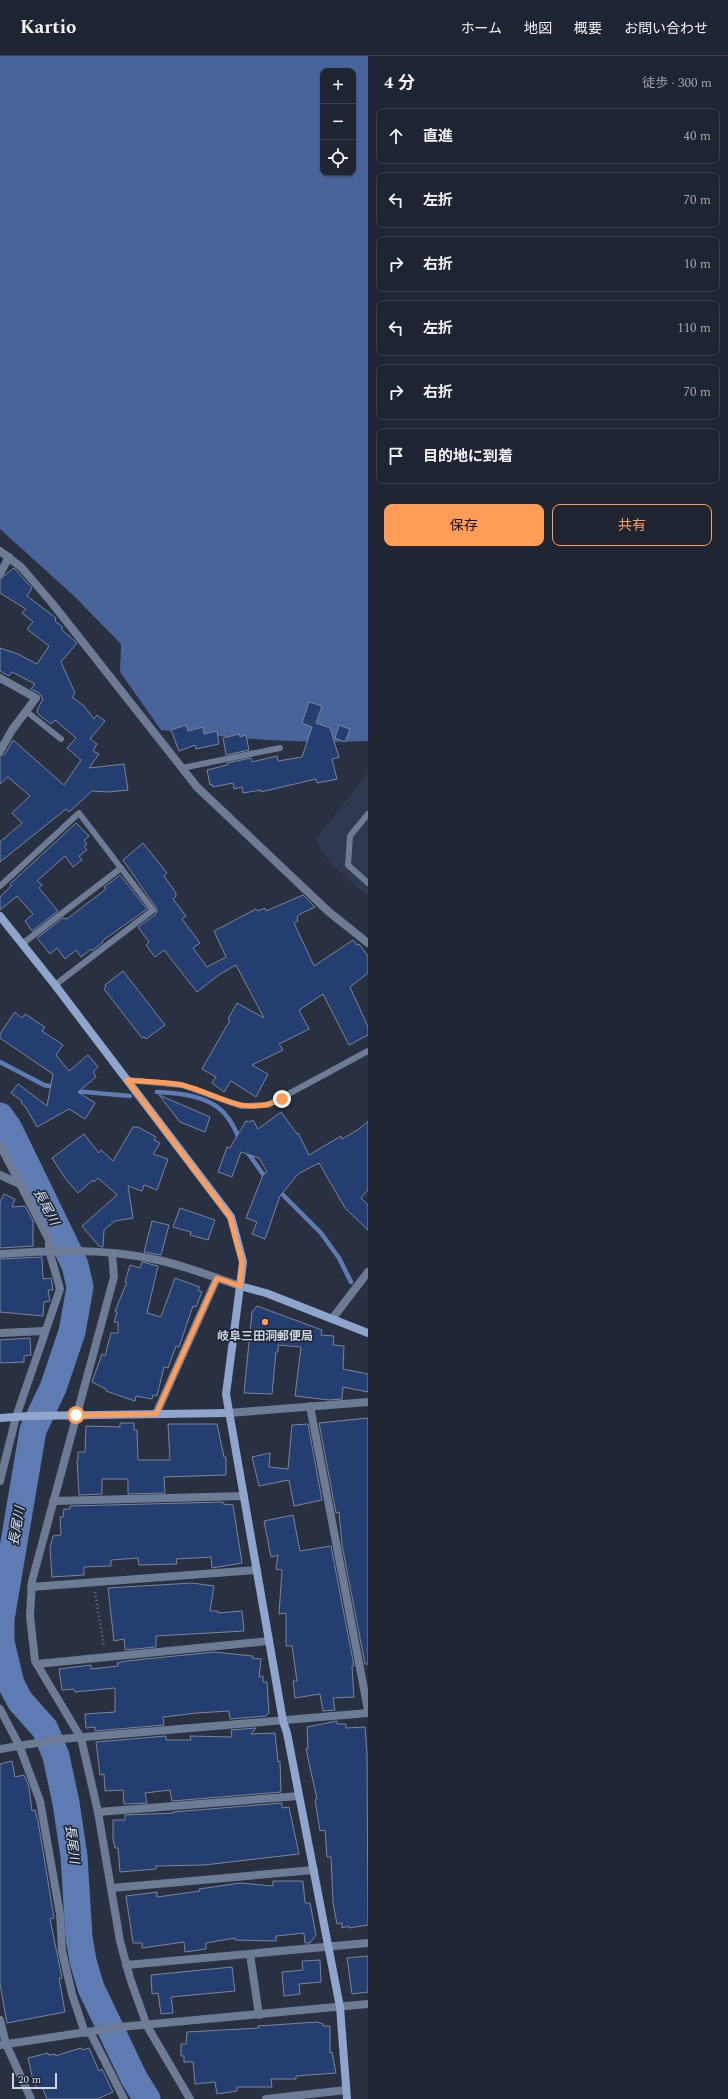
<!DOCTYPE html>
<html lang="ja">
<head>
<meta charset="utf-8">
<style>
  body { margin:0; font-family:Spectral,"Noto Sans JP",serif; background:#262c39; color:#f1f3f6 }
  .controls { position:absolute; right:12px; top:12px; display:grid; overflow:hidden; border-radius:8px; box-shadow:0 1px 3px #0004 }
  .controls button { width:36px; height:36px; display:grid; place-items:center; padding:0; border:0; border-bottom:1px solid #3c414d; background:#1e2431; color:#f1f3f6; font:20px sans-serif }
  .scale { position:absolute; left:12px; bottom:10px; width:45px; box-sizing:border-box; padding-left:4px; border:2px solid #cfd5e0; border-top:0; font-size:11px; line-height:14px; white-space:nowrap; color:#cfd5e0; -webkit-text-stroke:3px #1e2737; paint-order:stroke }
  .stop { position:absolute; width:12px; height:12px; margin:-9px; border:3px solid #fe9c58; border-radius:50%; background:#fff }
  .stop.end { background:#fe9c58; border-color:#fff; box-shadow:0 1px 4px #0008 }
  .list { margin:0; padding:0; list-style:none }
  h2 { display:flex; justify-content:space-between; align-items:center; height:52px; margin:0; padding:0 16px; font-size:17px }
  h2 small { font-size:13px; font-weight:400; color:#a1a4ab }
  .list li { display:grid; grid-template-columns:26px 1fr auto; gap:12px; align-items:center; box-sizing:border-box; height:56px; margin:0 8px 8px; padding:0 8px; border:1px solid #3c414d; border-radius:8px }
  .list b { display:block; font-size:15px; white-space:nowrap }
  .list em { font-size:13px; font-style:normal; color:#a1a4ab }
  .actions { display:flex; gap:8px; padding:12px 16px }
  .actions a { flex:1; padding:9px 0; border:1px solid #fe9c58; border-radius:8px; text-align:center; font-size:14px; color:#fe9c58 }
  .actions .main { background:#fe9c58; color:#111 }
  .icon { flex:none; width:22px; height:22px; fill:none; stroke:currentColor; stroke-width:2; stroke-linecap:round; stroke-linejoin:round }
  .map { position:relative; flex:none; width:368px; height:2043px; overflow:hidden }
  header { display:flex; align-items:center; gap:24px; box-sizing:border-box; height:56px; padding:0 20px; background:#1e2431; border-bottom:1px solid #3c414d }
  header strong { font-size:19px }
  nav { display:flex; gap:22px; margin-inline-start:auto; font-size:14px }
  main { display:flex }
  aside { flex:1; background:#1e2431 }
  .map>svg:first-child { display:block }
  .built { fill:#2f3a51 }
  .forest { fill:#49649a; fill-rule:evenodd }
  .lines { fill:none; stroke-linecap:round; stroke-linejoin:round }
  .stream { stroke:#5f7bb3; stroke-width:4.5 }
  .river { stroke:#5f7bb3; stroke-width:27 }
  .building { fill:#253e71; stroke:#7b8599 }
  .path { stroke:#727988; stroke-width:2.5; stroke-dasharray:1 3; stroke-linecap:butt }
  .lane { stroke:#6e7b94; stroke-width:6 }
  .street { stroke:#6e7b94; stroke-width:8 }
  .secondary { stroke:#90a5cd; stroke-width:8 }
  .route { stroke:#fe9c58; stroke-width:5 }
  .poi-dot { fill:#fe9c58; stroke:#1e2737; stroke-width:1.5 }
  .labels { text-anchor:middle; dominant-baseline:central; stroke-width:3.5; stroke-linejoin:round; paint-order:stroke }
  .poi-label { font-size:12px; font-weight:bold; fill:#cfd5e0; stroke:#1e2737 }
  .water-label { font-size:13px; font-style:italic; fill:#dae3f3; stroke:#1e2737 }
</style>
</head>
<body>
<header>
<strong>Kartio</strong>
<nav><a>ホーム</a><a>地図</a><a>概要</a><a>お問い合わせ</a></nav>
</header>
<main>
<div class="map">
<svg width="368" height="2043" viewBox="0 0 368 2043">
  <rect width="100%" height="100%" fill="#283041"/>
  <path class="built" d="M368,716v124l-38,-33 -14,-23z"/>
  <path class="forest" d="M0,0h368v685c-67,3 -140,-3 -207,-11l-41,-58 1,-28 -47,-48 -74,-67zM323,15h30v102h-30z"/>
  <g class="lines">
    <g class="stream">
      <path d="M0,1006l44,23 11,2"/>
      <path d="M74,1035l56,5"/>
      <path d="M157,1036c24,1 56,4 71,26 5,6 8,14 12,22"/>
      <path d="M246,1094l21,30"/>
      <path d="M278,1134l43,43 18,25 12,24"/>
    </g>
    <path class="river" d="M0,1060l9,13 66,136 5,22 -8,45 -19,56 -20,42 -32,189v23l10,42 9,17 25,28 11,27 10,47 8,53 5,81 4,24 8,27 43,90 13,21"/>
  </g>
  <g class="building">
    <path d="M14,512l18,20 -5,8 29,22 -1,3 8,6 -2,2 16,14 -16,19 14,31 -3,4 12,9 10,13 3,-4 8,6 -15,18 7,5 -4,7 6,3 -10,14 35,-4 4,26 -19,2 -17,-1 -23,21 -3,-3 -66,53v-20l22,-19 -10,-10 18,-17 -22,-19 -8,7v-28l5,-2 8,-14 51,45 17,-25 -14,-12 9,-10 -21,-18 -4,4 -13,-10 -1,-4 6,-11 -4,-6 -8,-4 4,-5 -23,-12 -3,4 -9,-5v-23l18,6 19,10 12,-18 -22,-17 6,-7 -11,-9 4,-4 -26,-16v-14z"/>
    <path d="M309,646l13,4 -6,17 14,5 9,29 -7,2 5,20 -20,4 -1,-4 -55,13v-2l-18,3 -1,-6 -8,2 -1,-6 -20,4v-2h-3l-3,-15 20,-5v-2l24,-5 1,4 25,-6 1,5 24,-4 10,-30 -10,-4z"/>
    <path d="M186,669l2,6 15,-4 1,7 13,-3 2,13 -23,5 -1,-4 -16,6 -8,-21z"/>
    <path d="M339,669l11,4 -5,13 -10,-4z"/>
    <path d="M239,678l1,3 6,-2 3,15 -23,5 -3,-17z"/>
    <path d="M76,767l13,13 -5,4 3,4 -3,2 3,4 -8,6 3,4 -9,7 -8,-11 -28,25 5,4 -3,3 19,23 -26,20 -7,-10 8,-7 -16,-18 -17,14v-13l11,-11 -1,-2z"/>
    <path d="M143,787l24,30 -3,3 12,17v3l-3,3 13,17 -4,3 18,24 -7,5 14,19 19,-10 -12,-26 42,-22 2,2 7,-3 1,3 37,-16 12,12 -15,7 -3,3 1,4 -4,2 20,43 39,-26 4,5 2,-1 9,12v17l-18,14 18,40v8l-19,10 -26,-51 -24,16 10,19 -30,15 4,6 -31,15 16,9 -12,23 -25,-16 -7,11 -12,-9 4,-6 -14,-8 28,-49 -2,-1 9,-16 27,15 -28,-53 -16,9 -23,18 -33,-42 -9,7 -9,-12 3,-3 -11,-15 18,-13 1,-5 -34,-49z"/>
    <path d="M120,819l27,34 -45,32 1,1 -11,9 -1,-2 -10,8 -5,-7 -11,9 -8,-11 -7,6 -13,-16 26,-20 4,1 39,-30 -2,-2z"/>
    <path d="M123,915l42,54 -19,14 -2,-2 -2,1 -38,-49 2,-2 -1,-2z"/>
    <path d="M15,956l7,6 3,-4 20,13 -3,4 21,14 -7,10 13,16 19,-16 10,12 -5,5 3,5 -18,15 17,11 -10,16 -16,-10 -32,18 -12,-21 -4,-3 1,-2 -11,-8 7,-9 29,22 6,-32 -53,-36v-4z"/>
    <path d="M159,1039l51,22 -5,15 -25,-10z"/>
    <path d="M281,1056l16,22 1,-1 11,22 32,-19 1,3 17,-10 9,-8v69l-7,8 7,7v25l-23,-22 -26,-45 -21,11 -18,22 -15,43 -13,-5 5,-12 -11,-4 17,-43 4,-3 -8,-14 -18,-6 -9,25 -14,-5 9,-25 3,1 16,-27 3,1 4,-2 5,9z"/>
    <path d="M133,1071h5l18,10 -2,3 6,3 -7,11 15,5 -11,31 -13,-5 -2,6 -14,-5 5,32 -18,3 -11,9 -1,17 -4,-1 -17,-20 35,-31 -19,-17 -4,4 -1,-2 -15,13 -13,-15 -13,-20 32,-24 15,19 2,-3 12,11z"/>
    <path d="M4,1138l11,5 -3,8 13,-1 8,15v25l-33,2v-46z"/>
    <path d="M180,1152l35,12 -7,20 -18,-5 1,-3 -18,-5z"/>
    <path d="M152,1165l17,4 -8,30 -17,-3z"/>
    <path d="M42,1201l1,22 8,-1 2,12h-5l2,11 -6,1 -1,14 -43,-4v-53z"/>
    <path d="M142,1206l16,4 -11,47 14,4 14,-39 25,9 -2,3 4,2 -6,15 -3,-1 -14,41 -3,-1 -8,22 -4,-1 -7,29 -4,-1 -1,4 -16,-3 -1,5 -29,-10v-2l-14,-7 10,-28 3,2 6,-23h7v-11h-4l3,-10 -2,-1 12,-29h-2l5,-17 10,3z"/>
    <path d="M257,1250l65,24 -1,5 13,1 -1,9 11,1 -1,23 25,5v18l-25,-5 -1,12 -13,1 -34,-4 6,-49 -23,-2v7h-2l-4,42 -28,-1 8,-81z"/>
    <path d="M30,1282l1,17 -7,1v6l-21,1 -3,-1v-22z"/>
    <path d="M368,1362v246h-3l-23,-119 -3,-33 -3,1 -17,-90z"/>
    <path d="M120,1367h14v7h3l1,30h32l-2,-36h49l7,33h2v18l-62,2 1,16 -37,1v-15h-26v15l-23,1 -2,-35h1v-8h7l1,-26 34,1z"/>
    <path d="M308,1368l14,76 -28,6 -5,-26 -30,6 -7,-29 18,-4 -1,14 19,2 4,-44z"/>
    <path d="M223,1446v2l10,1 9,58 -30,5 -1,-11 -35,2 1,5 -38,1 -1,-7 -27,2v6l-27,1v8l-32,2 -2,-29 3,-12 8,-1 -1,-18h3l1,-8h6v-3z"/>
    <path d="M293,1459l7,36 31,-5 23,120h-2l2,31 -21,1 2,12 -12,1 -3,-17 -25,4 -2,-17h4l-5,-35h-6v-33l-7,1 3,-44 -6,-1 2,-14 -7,2 -7,-36z"/>
    <path d="M192,1527l22,3 -4,25h8v2l24,-2 2,20 -88,5v11l-31,3 -1,-11 -10,2 -6,-53z"/>
    <path d="M214,1596l39,4 -1,2 9,1 -2,18 4,-1v6h4l2,31 -3,3 -36,3 -1,-8 -32,2 -34,4 1,8 -69,6v-4l-9,1 -1,-14 30,-2v-24l-40,4 -1,-3 -12,1 -3,-21 32,-4v4l27,-3 -1,-3 9,-2z"/>
    <path d="M337,1665v3h9v4l19,-1 2,27 1,171 -19,3v-2l-7,2v-5l-5,1 -4,-21 -2,-46h-4l-2,-27 -5,1 -5,-31 2,-1 -11,-50h2l-1,-22z"/>
    <path d="M256,1672l-5,6 24,-1 3,29 2,-1 1,31 -109,9 -2,-11 -25,3 2,10 -23,1 -1,-14 -18,1 -1,-17 -4,1 -4,-33 70,-6v4h25l-1,-4 42,1 -1,-7z"/>
    <path d="M12,1705l3,16 9,-2 5,12 3,24 3,-1 3,11 16,97 -4,1 12,59h-3l6,34 -58,11 -7,-39v-220z"/>
    <path d="M282,1747v5l7,-1 10,47 -95,11 -48,1v3l-36,3 -2,-24h-3l-2,-9v-19h12v-5l49,-2 -1,-1z"/>
    <path d="M273,1825h30l2,22h5l6,32 -6,8h-5l-1,-10 -28,3v5l-41,-1v-2l-29,5v6l-21,3 -1,-10 -42,6v-5h-9l-7,-47 31,-4v5l43,-6 -1,-2 41,-6 33,3z"/>
    <path d="M368,1900v36l-16,2 -5,-36z"/>
    <path d="M320,1904l1,22 -22,2 1,10 -16,2 -2,-24 21,-2 -1,-9z"/>
    <path d="M232,1911l3,24 -64,6 2,16 -12,1 -3,-21 -6,1 -1,-19z"/>
    <path d="M317,1966l6,2v2h7v27l2,-1 4,21 -40,3v3h-25l1,8h-35v4l-20,3 -2,-12 -20,2 -2,-22h-9v-6h-3v-12h5l1,-12 72,-4 -1,-2z"/>
    <path d="M81,1992l1,2 7,-2 10,23 3,-2 11,23 -16,7h-50l-5,-12 -5,2 -4,-9 -5,-22 20,-5v2l7,-1v2z"/>
  </g>
  <g class="lines">
    <path class="path" d="M95,1536l9,55"/>
    <g class="lane">
      <path d="M26,655l35,28"/>
      <path d="M182,712l98,-20"/>
      <path d="M368,758l-18,22 -2,29 20,18"/>
      <path d="M0,830l79,-73 74,97 -98,75"/>
      <path d="M22,888l99,-76"/>
      <path d="M127,1024l55,5 59,21 27,-1 100,-54"/>
    </g>
    <g class="street">
      <path d="M0,495l21,16 31,36 145,184 132,125 39,31"/>
      <path d="M0,518l9,-17"/>
      <path d="M0,622l36,20 -24,32 -12,21"/>
      <path d="M0,1089l49,95v10l11,39 -44,128 -16,64"/>
      <path d="M0,1119l22,10"/>
      <path d="M112,1197l2,24 -82,304 -2,35 5,45 46,77 17,74 22,129 10,37 17,48 43,73"/>
      <path d="M0,1198c54,-4 105,-6 158,6 28,6 55,17 82,26"/>
      <path d="M332,1263l36,-47"/>
      <path d="M0,1277l44,-2"/>
      <path d="M310,1350l58,304"/>
      <path d="M229,1357l139,-11"/>
      <path d="M156,1358l61,-136"/>
      <path d="M53,1445l191,-5"/>
      <path d="M31,1531l226,-17"/>
      <path d="M37,1608l232,-23"/>
      <path d="M0,1653l19,36 21,56 20,113 2,37 10,43 13,39"/>
      <path d="M0,1693l61,-10 307,-26"/>
      <path d="M98,1756l201,-16"/>
      <path d="M112,1832l202,-18"/>
      <path d="M250,1898l9,61"/>
      <path d="M126,1909l242,-22"/>
      <path d="M0,1964l6,24 25,55"/>
      <path d="M90,1976l34,67"/>
      <path d="M0,1989l120,-18 248,-23"/>
      <path d="M266,2043l80,-9"/>
    </g>
    <g class="secondary">
      <path d="M0,860l55,69 176,232 12,45 -3,24 26,7 102,40"/>
      <path d="M240,1230l-14,108 57,327 4,12 53,274 7,92"/>
      <path d="M0,1362l29,-2 200,-3"/>
    </g>
  </g>
  <g class="lines">
    <path class="route" d="M76,1359l80,-1 61,-136 23,8 2,-24 -12,-45 -103,-137c18,2 38,1 55,5 38,9 60,33 100,14"/>
  </g>
  <circle class="poi-dot" cx="265" cy="1266" r="4"/>
  <g class="labels">
    <g class="poi-label">
      <text x="265" y="1280">岐阜三田洞郵便局</text>
    </g>
    <g class="water-label">
      <text transform="translate(46 1151) rotate(63)">長尾川</text>
      <text transform="translate(17 1470) rotate(-80)">長尾川</text>
      <text transform="translate(72 1788) rotate(83)">長尾川</text>
    </g>
  </g>
</svg>
<div class="controls">
<button>+</button>
<button>−</button>
<button><svg class="icon" aria-label="locate" viewBox="0 0 24 24"><circle cx="12" cy="12" r="6"/><path d="M12 2v4M12 18v4M2 12h4M18 12h4"/></svg></button>
</div>
<div class="scale">20 m</div>
<div class="stop" style="left:76px;top:1359px"></div>
<div class="stop end" style="left:282px;top:1043px"></div>
</div>
<aside>
<h2>4 分<small>徒歩 · 300 m</small></h2>
<ul class="list">
<li><svg class="icon" aria-label="ahead" viewBox="0 0 24 24"><path d="M12 20V5M6 11l6-6 6 6"/></svg><div><b>直進</b></div><em>40 m</em></li>
<li><svg class="icon" aria-label="left" viewBox="0 0 24 24"><path d="M17 20v-9H6M10 6l-5 5 5 5"/></svg><div><b>左折</b></div><em>70 m</em></li>
<li><svg class="icon" aria-label="right" viewBox="0 0 24 24"><path d="M7 20v-9h11M14 6l5 5-5 5"/></svg><div><b>右折</b></div><em>10 m</em></li>
<li><svg class="icon" aria-label="left" viewBox="0 0 24 24"><path d="M17 20v-9H6M10 6l-5 5 5 5"/></svg><div><b>左折</b></div><em>110 m</em></li>
<li><svg class="icon" aria-label="right" viewBox="0 0 24 24"><path d="M7 20v-9h11M14 6l5 5-5 5"/></svg><div><b>右折</b></div><em>70 m</em></li>
<li><svg class="icon" aria-label="arrive" viewBox="0 0 24 24"><path d="M6 21V4h12l-3 4 3 4H6"/></svg><div><b>目的地に到着</b></div></li>
</ul>
<div class="actions"><a class="main">保存</a><a>共有</a></div>
</aside>
</main>
</body>
</html>
